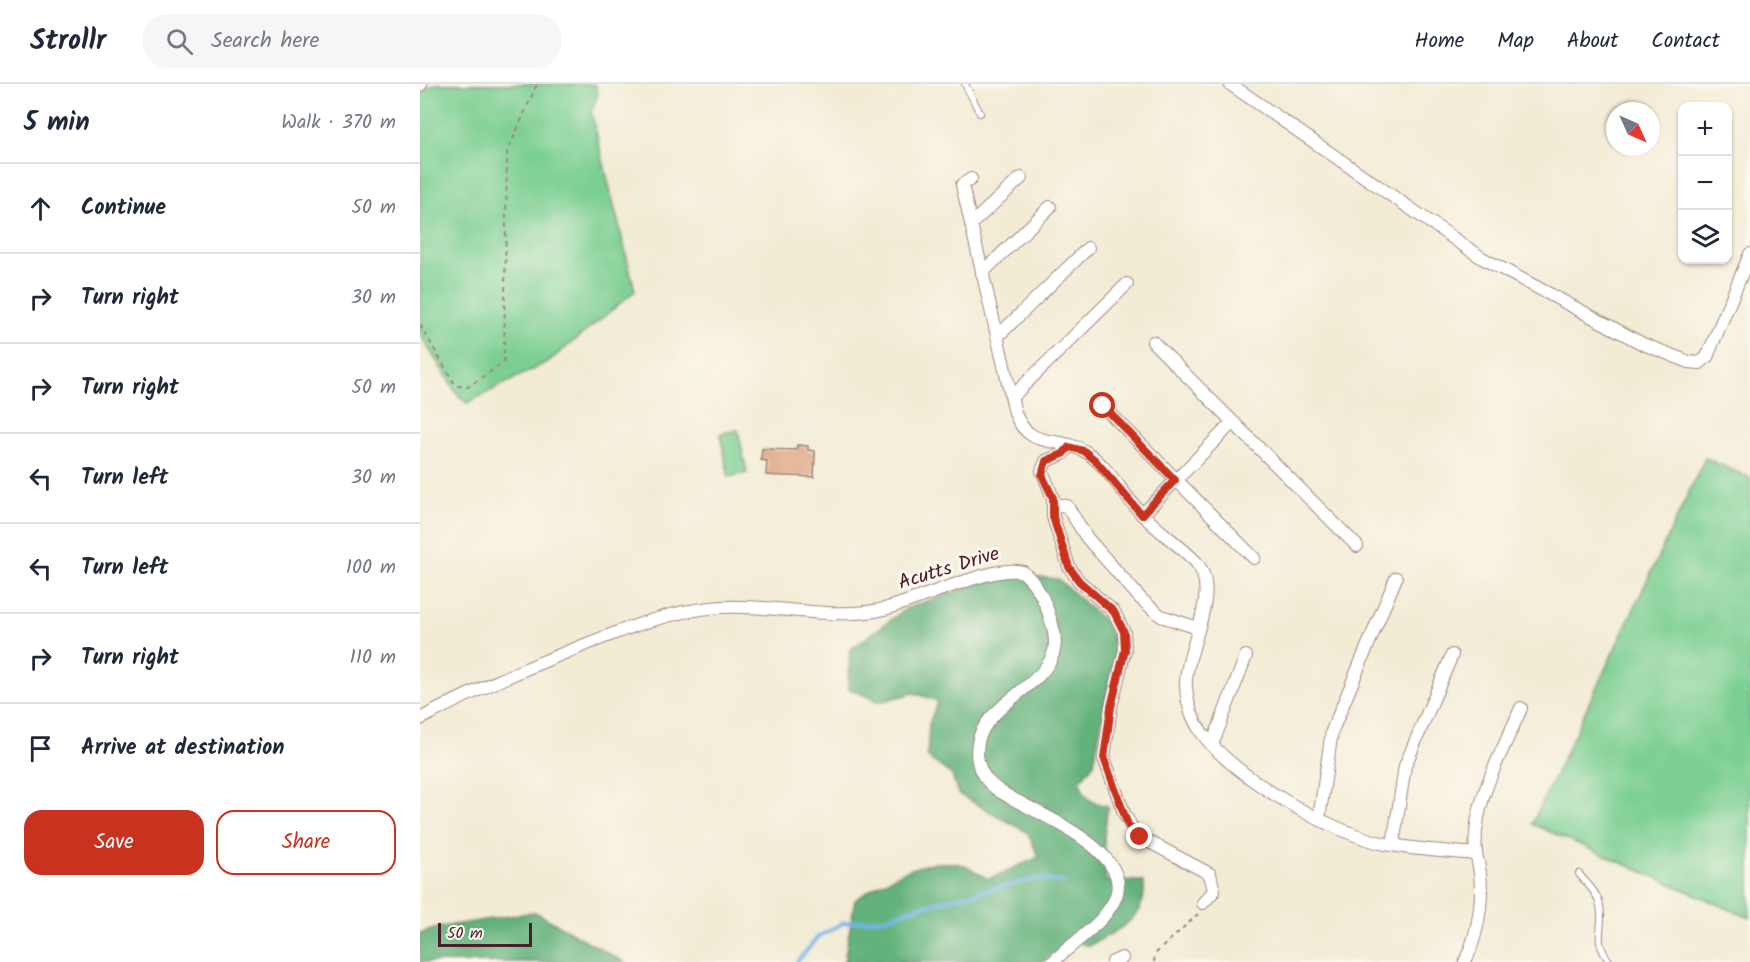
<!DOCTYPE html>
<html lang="en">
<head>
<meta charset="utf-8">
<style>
  body { margin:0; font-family:Kalam,sans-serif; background:#f6f6f7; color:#1f2937 }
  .controls { position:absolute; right:18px; top:18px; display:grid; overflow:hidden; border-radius:12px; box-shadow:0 2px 4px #0004 }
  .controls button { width:54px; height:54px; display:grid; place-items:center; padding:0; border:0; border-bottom:2px solid #e0e1e3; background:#fff; color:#1f2937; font:30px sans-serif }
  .compass { position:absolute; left:1186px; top:18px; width:54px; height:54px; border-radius:50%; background:#fff; box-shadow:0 2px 4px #0004; rotate:135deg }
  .scale { position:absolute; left:18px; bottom:15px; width:94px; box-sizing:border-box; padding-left:6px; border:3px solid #4a1f2b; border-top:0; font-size:16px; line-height:21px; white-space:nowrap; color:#4a1f2b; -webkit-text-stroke:4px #fbf7ec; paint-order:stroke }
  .stop { position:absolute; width:18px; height:18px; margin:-14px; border:4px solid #c8321e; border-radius:50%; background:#fff }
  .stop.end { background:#c8321e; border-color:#fff; box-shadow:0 2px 6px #0008 }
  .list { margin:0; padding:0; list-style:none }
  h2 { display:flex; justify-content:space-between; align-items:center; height:78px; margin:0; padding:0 24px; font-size:26px }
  h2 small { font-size:20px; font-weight:400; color:#747a83 }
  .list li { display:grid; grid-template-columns:39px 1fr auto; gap:18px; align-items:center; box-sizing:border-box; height:90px; padding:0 24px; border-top:2px solid #e0e1e3 }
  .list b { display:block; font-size:22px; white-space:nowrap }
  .list em { font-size:20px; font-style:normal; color:#747a83 }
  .actions { display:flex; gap:12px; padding:18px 24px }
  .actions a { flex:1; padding:14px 0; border:2px solid #c8321e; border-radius:18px; text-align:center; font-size:21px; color:#c8321e }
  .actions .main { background:#c8321e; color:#fff }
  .icon { flex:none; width:33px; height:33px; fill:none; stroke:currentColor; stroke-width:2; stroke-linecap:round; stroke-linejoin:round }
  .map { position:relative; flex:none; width:1330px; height:878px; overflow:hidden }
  header { display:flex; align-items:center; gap:36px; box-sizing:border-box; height:84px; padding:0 30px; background:#fff; border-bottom:2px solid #e0e1e3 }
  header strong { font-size:28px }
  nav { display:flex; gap:33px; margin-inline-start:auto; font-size:21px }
  .search { width:420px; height:54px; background:#f6f6f7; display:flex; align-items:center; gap:15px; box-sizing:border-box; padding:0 21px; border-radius:33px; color:#747a83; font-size:22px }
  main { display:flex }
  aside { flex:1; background:#fff }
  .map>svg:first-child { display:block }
  .green { fill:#7bcf92; stroke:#62775e; stroke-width:1.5 }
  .forest { fill:#64b27c; stroke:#576854; stroke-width:1.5 }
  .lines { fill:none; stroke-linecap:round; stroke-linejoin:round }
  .stream { stroke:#73b4e7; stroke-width:4 }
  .building { fill:#dda683 }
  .lane-casing { stroke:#9e8680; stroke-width:8 }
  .street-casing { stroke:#9e8680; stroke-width:14 }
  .path { stroke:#9e8680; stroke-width:2; stroke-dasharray:4.5 4.5; stroke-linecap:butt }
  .lane { stroke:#fff; stroke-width:6 }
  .street { stroke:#fff; stroke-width:12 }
  .route { stroke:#c8321e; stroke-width:8 }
  .labels { text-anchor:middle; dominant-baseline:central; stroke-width:6; stroke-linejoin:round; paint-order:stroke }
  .street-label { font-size:20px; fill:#4a1f2b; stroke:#fbf7ec }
</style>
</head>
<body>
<header>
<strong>Strollr</strong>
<div class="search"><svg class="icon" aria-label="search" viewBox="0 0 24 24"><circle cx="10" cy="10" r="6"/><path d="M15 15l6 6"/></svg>Search here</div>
<nav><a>Home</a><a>Map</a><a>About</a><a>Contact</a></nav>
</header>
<main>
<aside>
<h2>5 min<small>Walk · 370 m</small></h2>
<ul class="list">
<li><svg class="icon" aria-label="ahead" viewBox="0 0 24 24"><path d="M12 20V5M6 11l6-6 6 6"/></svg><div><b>Continue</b></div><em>50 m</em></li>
<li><svg class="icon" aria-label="right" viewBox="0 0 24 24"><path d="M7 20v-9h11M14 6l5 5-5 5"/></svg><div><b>Turn right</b></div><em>30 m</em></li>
<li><svg class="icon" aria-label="right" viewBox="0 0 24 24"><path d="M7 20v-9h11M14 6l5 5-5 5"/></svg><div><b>Turn right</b></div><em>50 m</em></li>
<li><svg class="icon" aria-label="left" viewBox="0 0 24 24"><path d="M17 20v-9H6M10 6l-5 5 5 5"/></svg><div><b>Turn left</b></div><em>30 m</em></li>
<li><svg class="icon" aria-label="left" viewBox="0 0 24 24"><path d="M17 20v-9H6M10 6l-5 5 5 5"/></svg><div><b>Turn left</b></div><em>100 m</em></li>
<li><svg class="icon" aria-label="right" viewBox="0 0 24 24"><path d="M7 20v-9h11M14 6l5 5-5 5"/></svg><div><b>Turn right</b></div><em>110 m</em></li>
<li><svg class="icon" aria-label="arrive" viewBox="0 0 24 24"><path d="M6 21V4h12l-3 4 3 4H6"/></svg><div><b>Arrive at destination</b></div></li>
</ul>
<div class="actions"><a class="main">Save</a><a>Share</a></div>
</aside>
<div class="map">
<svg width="1330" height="878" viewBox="0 0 1330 878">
  <rect width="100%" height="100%" fill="#fbf7ec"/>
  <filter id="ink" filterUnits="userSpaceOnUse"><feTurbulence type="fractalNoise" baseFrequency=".0167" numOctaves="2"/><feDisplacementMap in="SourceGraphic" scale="12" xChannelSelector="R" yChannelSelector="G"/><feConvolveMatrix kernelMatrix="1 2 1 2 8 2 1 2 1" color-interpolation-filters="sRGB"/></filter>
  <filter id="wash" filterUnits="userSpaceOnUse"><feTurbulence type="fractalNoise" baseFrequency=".008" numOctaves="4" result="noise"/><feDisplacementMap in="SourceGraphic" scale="24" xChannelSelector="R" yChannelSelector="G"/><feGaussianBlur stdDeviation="1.35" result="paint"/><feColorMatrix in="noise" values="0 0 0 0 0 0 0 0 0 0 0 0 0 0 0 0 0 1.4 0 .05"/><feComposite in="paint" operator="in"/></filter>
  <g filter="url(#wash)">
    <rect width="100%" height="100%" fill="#f2ecd5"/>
    <g class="green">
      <path d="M15,0h160l3,10 -7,18 44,179 -86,70 -82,42 -10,-9 -37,-60v-242z"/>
      <path d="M318,346l9,43 -18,4 -9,-43z"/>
      <path d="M1285,374l45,20v440l-218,-94z"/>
    </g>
    <g class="forest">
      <path d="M586,490l52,5 46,42 12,23 -22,119 -14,18c4,18 10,21 28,25l-4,30 2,45h37c8,36 -28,51 -55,65l-17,-7 -28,23h-199l11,-62c28,-19 68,-44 104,-36 9,2 20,10 29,15l51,-22 -12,-25 -69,-38 -6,-19 -25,-18 2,-33 9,-23 -24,-8 -35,9 -31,-14 2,-38 57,-42z"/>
      <path d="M115,828l89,50h-204v-29l21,-6z"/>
    </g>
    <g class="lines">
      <path class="stream" d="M377,878l21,-25 25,-14 43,-5 31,-11 118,-28 29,3"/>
    </g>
    <g id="blocks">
      <path class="building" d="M377,361l11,1v4l7,1 -1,26 -48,-2 1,-14 -6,-1 1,-11 35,1z"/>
    </g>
  </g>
  <g filter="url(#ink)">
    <use href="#blocks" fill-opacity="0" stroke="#9e8680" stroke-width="1.5"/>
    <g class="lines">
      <defs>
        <g id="lane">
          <path d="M545,0l15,29"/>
          <path d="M1159,790c8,10 19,19 21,32 5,25 -9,32 10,56"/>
        </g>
        <g id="street">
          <path d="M810,0l252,174 161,86 46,18 11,1 7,-6 43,-103"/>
          <path d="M0,1l1,-1"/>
          <path d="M551,95l-9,6 53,228c14,38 44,22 71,39 23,15 38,45 58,64 16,16 35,29 51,45 29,30 -11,89 -9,126 1,17 6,32 16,46 31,44 131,101 184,111 30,6 60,7 90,10 10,34 4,76 -11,108"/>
          <path d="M551,140l50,-46"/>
          <path d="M562,189l68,-66"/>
          <path d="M578,252l90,-88"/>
          <path d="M733,258l204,204"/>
          <path d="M592,313l115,-113"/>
          <path d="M683,322l151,152"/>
          <path d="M649,363l-6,7 -17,7 -4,10 11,27v19l16,50 10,14 35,31 10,20 1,18 -14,57 -7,51 20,55 12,22 74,39 4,17 -11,12"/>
          <path d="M633,420l14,2 20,32 54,61 20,17 37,12"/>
          <path d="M722,431l91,-93"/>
          <path d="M0,635c52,-28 106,-51 162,-73 45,-18 90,-36 139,-39 53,-3 106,13 159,3 34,-7 115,-47 143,-38 14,12 22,28 27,46 4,11 7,25 3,36 -13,39 -85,55 -75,107 2,13 10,22 20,29 28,20 142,60 116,111 -13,25 -41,41 -61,61"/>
          <path d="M792,661l34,-89"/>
          <path d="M899,735l13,-88 64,-153"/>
          <path d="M973,761l12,-79 47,-111"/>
          <path d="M1056,770c-5,-51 26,-100 45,-146"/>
          <path d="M693,878l9,-4"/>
        </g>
      </defs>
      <use href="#lane" class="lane-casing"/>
      <use href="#street" class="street-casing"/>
      <g class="path">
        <path d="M0,241l36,61 12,1 36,-25 3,-209 30,-69"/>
        <path d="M734,878l1,-8 43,-40"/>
      </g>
      <use href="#lane" class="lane"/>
      <use href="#street" class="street"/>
    </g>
  </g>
  <g class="lines" filter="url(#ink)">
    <path class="route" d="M683,322l72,74 -33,35 -47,-55 -11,-9 -15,-4 -6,7 -17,7 -4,14 11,23v19l16,50 10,14 35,31 10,20 1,18 -14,57 -7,51 24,67 12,12"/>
  </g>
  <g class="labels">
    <g class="street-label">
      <text transform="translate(529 485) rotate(-17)">Acutts Drive</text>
    </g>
  </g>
</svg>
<div class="controls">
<button>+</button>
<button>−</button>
<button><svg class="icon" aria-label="layers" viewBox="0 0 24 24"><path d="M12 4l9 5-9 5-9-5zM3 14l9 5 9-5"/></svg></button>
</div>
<svg class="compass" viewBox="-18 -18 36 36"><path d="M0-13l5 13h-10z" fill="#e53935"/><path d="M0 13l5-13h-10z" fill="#747a83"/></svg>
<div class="scale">50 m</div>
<div class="stop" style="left:683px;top:322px"></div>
<div class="stop end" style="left:720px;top:753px"></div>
</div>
</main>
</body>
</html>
